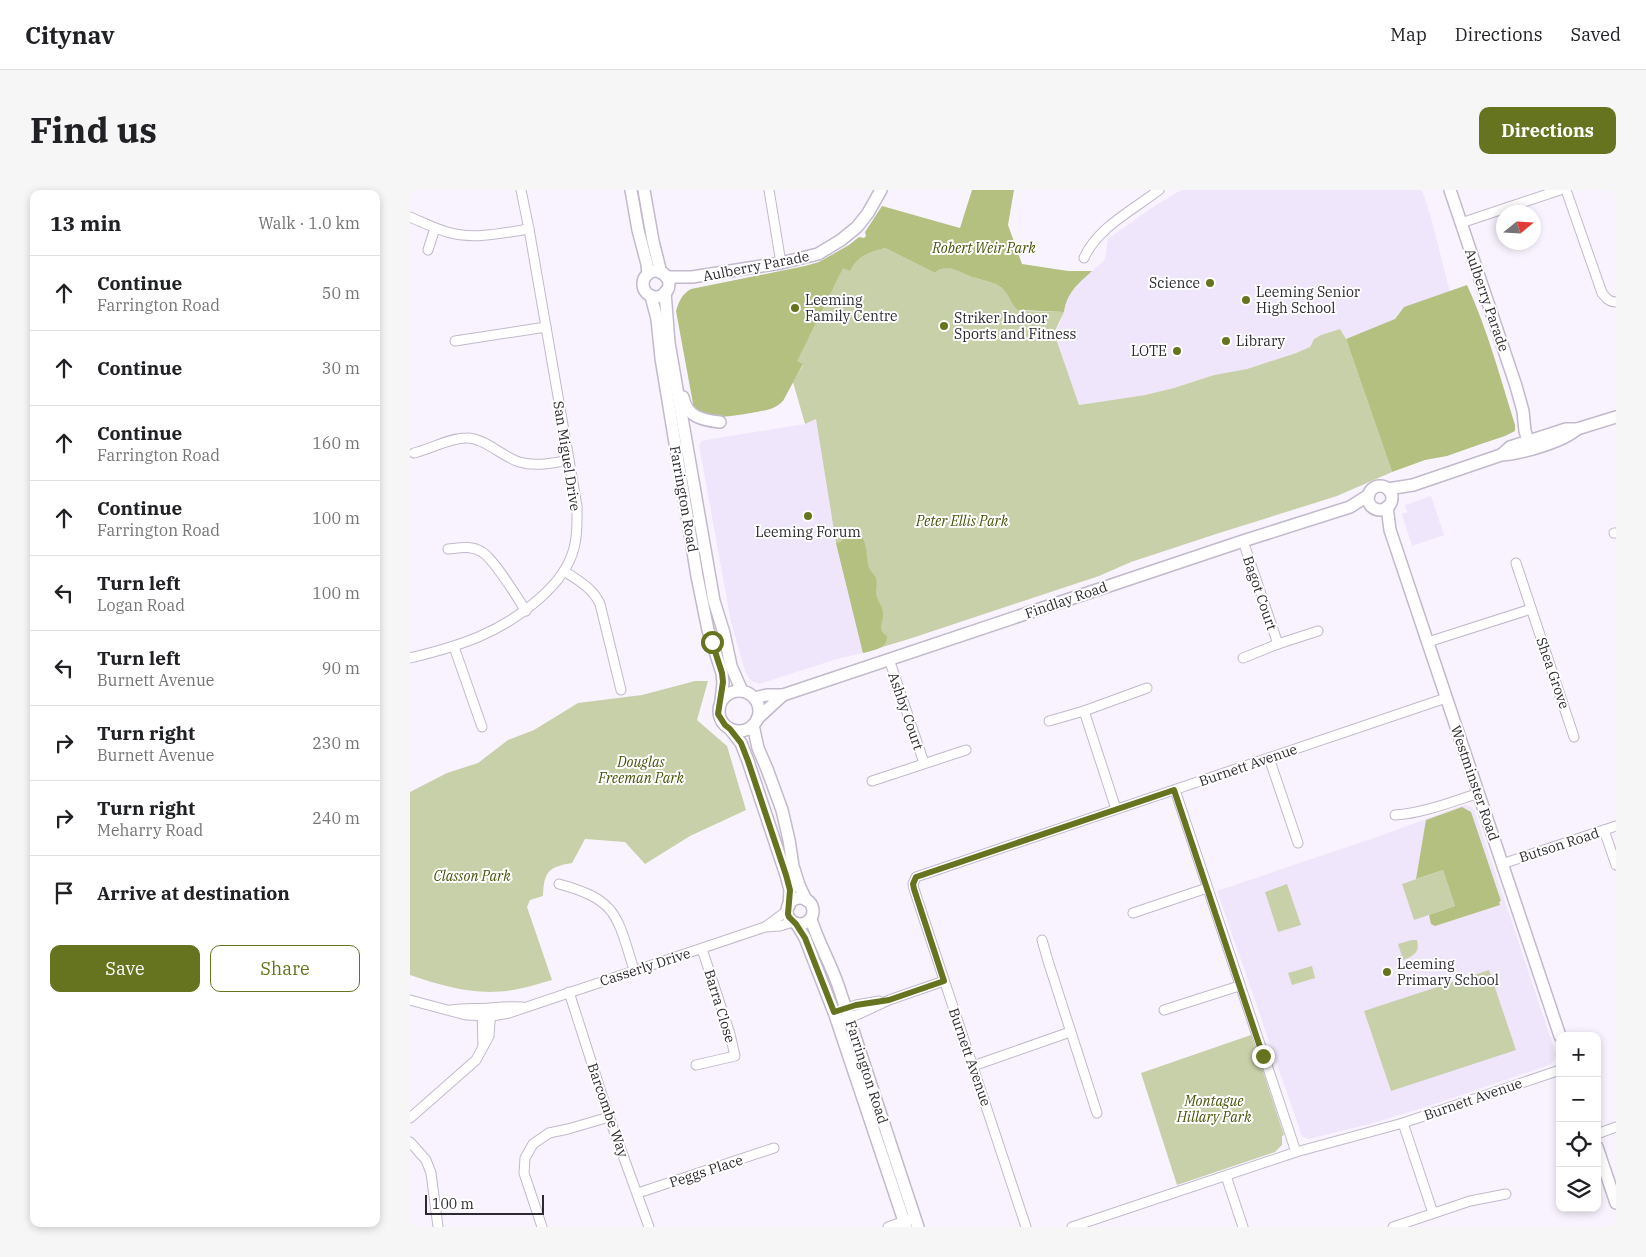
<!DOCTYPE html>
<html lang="en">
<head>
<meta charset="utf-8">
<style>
  body { margin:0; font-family:"IBM Plex Serif",serif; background:#f6f6f6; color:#202124 }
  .controls { position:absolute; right:15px; bottom:15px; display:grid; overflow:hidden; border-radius:10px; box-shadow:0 2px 8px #0003 }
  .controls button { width:45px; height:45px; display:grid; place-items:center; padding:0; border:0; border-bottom:1px solid #e0e0e0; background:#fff; color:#202124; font:25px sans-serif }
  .compass { position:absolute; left:1086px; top:15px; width:45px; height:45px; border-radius:50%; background:#fff; box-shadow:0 2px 8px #0003; rotate:72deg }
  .scale { position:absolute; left:15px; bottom:12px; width:119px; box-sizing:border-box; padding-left:5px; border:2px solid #2e2a32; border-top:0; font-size:14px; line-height:18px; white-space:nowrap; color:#2e2a32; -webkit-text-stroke:4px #fff; paint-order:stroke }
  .stop { position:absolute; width:15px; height:15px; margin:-11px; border:4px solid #67741f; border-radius:50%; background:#fff }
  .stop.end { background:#67741f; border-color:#fff; box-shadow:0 1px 5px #0008 }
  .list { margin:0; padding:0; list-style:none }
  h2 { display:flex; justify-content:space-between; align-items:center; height:65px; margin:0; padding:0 20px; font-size:21px }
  h2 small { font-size:16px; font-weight:400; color:#757577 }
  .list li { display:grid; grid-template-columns:32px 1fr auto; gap:15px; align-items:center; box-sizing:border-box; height:75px; padding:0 20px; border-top:1px solid #e0e0e0 }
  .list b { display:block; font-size:19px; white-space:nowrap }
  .list p { margin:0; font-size:16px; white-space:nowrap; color:#757577 }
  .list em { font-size:16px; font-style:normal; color:#757577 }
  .actions { display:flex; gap:10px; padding:15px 20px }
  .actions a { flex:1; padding:11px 0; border:1px solid #67741f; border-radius:10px; text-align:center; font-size:18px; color:#67741f }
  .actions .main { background:#67741f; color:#fff }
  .icon { flex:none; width:28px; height:28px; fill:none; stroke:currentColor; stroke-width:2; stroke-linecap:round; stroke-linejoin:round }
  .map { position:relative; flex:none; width:1206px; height:1037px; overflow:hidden; border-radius:10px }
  header { display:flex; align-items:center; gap:30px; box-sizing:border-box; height:70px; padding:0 25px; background:#fff; border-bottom:1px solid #e0e0e0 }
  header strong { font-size:24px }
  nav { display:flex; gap:28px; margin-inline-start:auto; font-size:18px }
  .intro { display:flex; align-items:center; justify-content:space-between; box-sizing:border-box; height:120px; padding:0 30px }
  h1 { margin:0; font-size:35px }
  .button { padding:12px 22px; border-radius:10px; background:#67741f; color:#fff; font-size:18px; font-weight:700 }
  main { display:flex; gap:30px; padding:0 30px }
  aside { flex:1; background:#fff; border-radius:10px; box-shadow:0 2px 8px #0003 }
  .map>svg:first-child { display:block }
  .built { fill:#f0e6fb }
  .green { fill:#c8d0a9 }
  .forest { fill:#b3c080 }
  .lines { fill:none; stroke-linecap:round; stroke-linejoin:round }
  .minor-casing { stroke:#c2b9cd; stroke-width:11 }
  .major-casing { stroke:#c2b9cd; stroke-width:14 }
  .minor { stroke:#fff; stroke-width:9 }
  .major { stroke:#fff; stroke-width:11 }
  .route { stroke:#67741f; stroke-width:6 }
  .poi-dot { fill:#67741f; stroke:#fff; stroke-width:2 }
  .labels { text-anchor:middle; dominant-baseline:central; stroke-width:4; stroke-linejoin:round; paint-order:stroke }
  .park-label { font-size:14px; font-style:italic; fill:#495207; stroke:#fff }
  .street-label { font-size:14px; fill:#2e2a32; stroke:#fff }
  .poi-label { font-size:14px; fill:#2e2a32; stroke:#fff; text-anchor:start }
</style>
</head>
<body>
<header>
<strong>Citynav</strong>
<nav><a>Map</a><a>Directions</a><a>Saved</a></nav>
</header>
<div class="intro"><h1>Find us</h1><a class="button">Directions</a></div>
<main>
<aside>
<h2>13 min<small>Walk · 1.0 km</small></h2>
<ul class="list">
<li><svg class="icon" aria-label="ahead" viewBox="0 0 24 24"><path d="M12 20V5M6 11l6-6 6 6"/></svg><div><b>Continue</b><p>Farrington Road</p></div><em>50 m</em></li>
<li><svg class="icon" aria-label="ahead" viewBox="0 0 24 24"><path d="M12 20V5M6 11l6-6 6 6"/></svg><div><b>Continue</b></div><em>30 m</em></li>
<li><svg class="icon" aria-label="ahead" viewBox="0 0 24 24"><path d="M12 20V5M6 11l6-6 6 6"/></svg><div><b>Continue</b><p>Farrington Road</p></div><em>160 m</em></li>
<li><svg class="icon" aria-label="ahead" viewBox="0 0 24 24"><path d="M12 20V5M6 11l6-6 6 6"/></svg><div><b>Continue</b><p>Farrington Road</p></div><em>100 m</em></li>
<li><svg class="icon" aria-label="left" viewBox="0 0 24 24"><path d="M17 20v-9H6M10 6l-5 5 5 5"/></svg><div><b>Turn left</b><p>Logan Road</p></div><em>100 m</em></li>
<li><svg class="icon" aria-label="left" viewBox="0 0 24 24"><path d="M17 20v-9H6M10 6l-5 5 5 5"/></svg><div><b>Turn left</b><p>Burnett Avenue</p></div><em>90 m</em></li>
<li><svg class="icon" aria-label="right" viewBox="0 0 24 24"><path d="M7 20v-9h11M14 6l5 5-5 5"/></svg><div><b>Turn right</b><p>Burnett Avenue</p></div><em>230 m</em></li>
<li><svg class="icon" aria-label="right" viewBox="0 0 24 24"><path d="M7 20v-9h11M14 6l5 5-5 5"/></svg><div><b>Turn right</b><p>Meharry Road</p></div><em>240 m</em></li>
<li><svg class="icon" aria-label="arrive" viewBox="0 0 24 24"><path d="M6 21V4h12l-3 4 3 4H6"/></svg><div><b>Arrive at destination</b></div></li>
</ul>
<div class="actions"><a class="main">Save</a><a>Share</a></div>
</aside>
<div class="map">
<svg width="1206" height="1037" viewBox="0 0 1206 1037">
  <rect width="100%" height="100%" fill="#f8f3ff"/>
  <g class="built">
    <path d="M771,0h241l8,24 20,78 -46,15 -9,12 -24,11 -25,9 -6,-10 -19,6 -7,4 -4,8 -14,6 -49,16 -33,6 -40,13 -29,7 -67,10 -24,-72 6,-10 8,-26 6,-11 31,-26 3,-21 42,-30z"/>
    <path d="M406,229l20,124 27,110 -26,6 -78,25 -9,-4 -5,-9 -14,-49 -32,-177 3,-4 10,-2 93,-15z"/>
    <path d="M1021,306l13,39 -32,11 -10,-32 5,-2 -2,-7z"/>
    <path d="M1054,615l6,1 4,3 82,245 -2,7 -5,4 -117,40 -62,19 -62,15 -6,-3 -85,-245 160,-54z"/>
  </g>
  <g class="green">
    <path d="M475,58l50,25c13,-12 28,1 41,5 9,3 18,4 26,10 7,5 10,12 13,19l7,4 42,1 -10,21 25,72 66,-10 29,-7 40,-13 33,-6 49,-16 14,-6 4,-8 7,-4 19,-6 6,10 46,133 -55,24 -121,38 -85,28 -32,14 -187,62 -49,15 -27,-110 -20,-124 -11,5 -12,-42 10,-17 -7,-4 47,-94 7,3c9,-16 17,-18 35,-22z"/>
    <path d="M285,491h13l-11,39 30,26 19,64 -56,26 -45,28 -20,-22 -40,-3 -13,24c-24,4 -28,9 -29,33l-13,4 -3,7 25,73c-12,3 -23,7 -34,9 -38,8 -73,-2 -108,-14v-183l37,-19 31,-10 30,-23 26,-10 44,-27 64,-8z"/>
    <path d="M1033,680l12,36 -41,14 -12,-36z"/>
    <path d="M877,694l14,41 -23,7 -13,-40z"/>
    <path d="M1002,750h5c3,12 -3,16 -14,20l-5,-16z"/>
    <path d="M902,776l3,12 -23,7 -4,-12z"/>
    <path d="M1079,780l27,80 -125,41 -27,-80z"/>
    <path d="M841,845l33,100 -2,1v9l-7,7 -98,33 -36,-112z"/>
  </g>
  <g class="forest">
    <path d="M562,0h42l-6,35 14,39 46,7h24c-14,13 -25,21 -28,41l-46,-2c-7,-5 -8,-15 -16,-22 -8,-6 -17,-7 -26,-10 -13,-3 -28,-17 -41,-5l-50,-25c-16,4 -27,7 -35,23l-7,-3 -46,93 6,3 -20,37c-3,3 -6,5 -10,7 -9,4 -61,12 -70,9 -3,-1 -7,-6 -9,-8l-18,-98c3,-10 6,-17 15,-22l114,-23 14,-4 30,-17 10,-8 5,1 2,-2 -1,-4 2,-3 15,-23 78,22z"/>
    <path d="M1057,95c20,43 34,95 48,140v6l-10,5 -24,8 -34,12 -22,4 -33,12 -46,-133 49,-20 9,-12z"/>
    <path d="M438,340c19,-1 18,21 20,35 1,6 6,8 8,13 1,6 0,11 0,16 1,6 6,12 7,18 1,12 -7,17 4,24 0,13 -13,14 -24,17l-27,-110 5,-1z"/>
    <path d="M1052,617l9,5 30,89 -2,1 1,3 -65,21 -4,-2 -2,-9 26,-9 -12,-36 -27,9 10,-59z"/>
  </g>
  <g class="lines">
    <defs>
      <g id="minor">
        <path d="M359,0l12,73"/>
        <path d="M1156,0l36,103c4,5 7,9 14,9"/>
        <path d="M0,27c12,5 24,11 37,15 27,8 55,1 82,-3"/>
        <path d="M1051,33l99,-33"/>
        <path d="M18,60l7,-22"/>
        <path d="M674,68c14,-31 49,-48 75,-68"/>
        <path d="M45,151l91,-14"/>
        <path d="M4,263c17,-4 35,-15 52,-15 17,-1 37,19 53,24 17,5 33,1 50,-2"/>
        <path d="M1204,343h2"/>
        <path d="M833,351l35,103"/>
        <path d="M38,359c11,-1 23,-4 34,3 12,7 35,45 44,59"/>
        <path d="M1106,373l58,174"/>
        <path d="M154,381c15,10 29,17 36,33l21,86"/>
        <path d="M1018,452l103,-33"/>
        <path d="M44,457l28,80"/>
        <path d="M0,468c50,-12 91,-25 130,-60 16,-14 29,-30 34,-50 4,-14 3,-28 3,-42l-48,-277 -8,-39"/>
        <path d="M833,468l35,-14 40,-13"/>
        <path d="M479,469l35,104"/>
        <path d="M674,521l32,98"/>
        <path d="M639,531l35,-10 63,-23"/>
        <path d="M859,568l29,85"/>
        <path d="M462,591l94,-31"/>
        <path d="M765,600l121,362"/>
        <path d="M985,625c29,-2 56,-13 84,-22"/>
        <path d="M1194,640l12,35"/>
        <path d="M1092,674l114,-38"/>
        <path d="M149,694c59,16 58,32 75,86"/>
        <path d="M723,723l74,-25"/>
        <path d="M355,737l23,-17"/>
        <path d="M632,750l6,21 49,152"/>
        <path d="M159,802l40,125 40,110"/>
        <path d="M0,810l56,15 26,1 17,-3 256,-86 15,-1 13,-4"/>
        <path d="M41,820c13,-2 26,-1 40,-2 11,-1 20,-2 31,-1"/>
        <path d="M72,820l1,37"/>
        <path d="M754,820l75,-24"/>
        <path d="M424,822l22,-7 23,-4"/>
        <path d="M434,829l15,-5 30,-14 55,-19"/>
        <path d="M286,875l39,-9 -5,-22 -28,-85"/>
        <path d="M563,876l97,-34"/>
        <path d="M0,928l66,-58 13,-24 2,-28"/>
        <path d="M993,933l30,90"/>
        <path d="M1187,944l19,-7"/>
        <path d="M0,952l16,18 5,13 7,54"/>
        <path d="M816,986l17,51"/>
        <path d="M228,1003l136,-45"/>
        <path d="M132,1037l-18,-54 1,-15 8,-14 16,-11 19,-4 41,-12"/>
        <path d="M478,1037l20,-7"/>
        <path d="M616,1037l-112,-338 -1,-5 3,-7 530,-179"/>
        <path d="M662,1037l224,-75 107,-29 157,-53"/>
        <path d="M983,1037l77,-26 36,-7"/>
      </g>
      <g id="major">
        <path d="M221,0l7,40 9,34 1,10"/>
        <path d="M234,0l9,51 8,32"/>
        <path d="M1040,0l66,196 7,25 2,20 6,18"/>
        <circle cx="246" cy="94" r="13"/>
        <path d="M256,87h26l89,-14 37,-9 23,-14 16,-13 11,-14 13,-23"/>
        <path d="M255,102l4,51 45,258 10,32 7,33 11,25"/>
        <path d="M241,106l6,23 4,39 36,218 11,54 14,43 1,10 -2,18"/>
        <path d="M273,207c4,20 19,23 37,25"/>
        <path d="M1091,265l9,-8 56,-18h11l39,-12"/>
        <circle cx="970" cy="308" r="12"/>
        <path d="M978,299l25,-4 88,-30c19,-1 62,-13 76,-26"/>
        <path d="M977,317l3,23 170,506"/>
        <circle cx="329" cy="521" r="20"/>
        <path d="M344,508l13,-3h16l460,-154 107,-34 19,-12"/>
        <path d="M347,529l26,-24"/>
        <path d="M343,535l5,23 9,21 15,41 7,30 4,26 6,19 7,15"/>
        <path d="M320,539l11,14 7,18 38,114 4,15 -1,16"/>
        <circle cx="390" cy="721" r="13"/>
        <path d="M401,729c7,23 19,43 27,66l80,242"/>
        <path d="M386,733l9,15 30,77 71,212"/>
        <path d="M1187,957l19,56"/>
      </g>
    </defs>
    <use href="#minor" class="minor-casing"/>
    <use href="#major" class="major-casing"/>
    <use href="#minor" class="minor"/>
    <use href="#major" class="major"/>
  </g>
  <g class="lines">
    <path class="route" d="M302,452l10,31 1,9 -5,32 7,11 5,4 11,14 7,18 38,114 4,15 -2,24 1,3 7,7 9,14 29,74 22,-7 33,-5 55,-19 -30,-92 -1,-5 3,-7 258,-87 89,266"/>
  </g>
  <g class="poi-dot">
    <circle cx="800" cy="93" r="5"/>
    <circle cx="836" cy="110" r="5"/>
    <circle cx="385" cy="118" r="5"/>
    <circle cx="534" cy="136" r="5"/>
    <circle cx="816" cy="151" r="5"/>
    <circle cx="767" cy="161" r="5"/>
    <circle cx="398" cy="326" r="5"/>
    <circle cx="977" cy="782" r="5"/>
  </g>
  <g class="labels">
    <g class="park-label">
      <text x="574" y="58">Robert Weir Park</text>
      <text x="552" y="331">Peter Ellis Park</text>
      <text x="231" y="572">Douglas<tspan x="231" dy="16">Freeman Park</tspan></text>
      <text x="62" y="686">Classon Park</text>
      <text x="804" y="911">Montague<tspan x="804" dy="16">Hillary Park</tspan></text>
    </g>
    <g class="street-label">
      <text transform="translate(346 76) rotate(-11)">Aulberry Parade</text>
      <text transform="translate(1077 110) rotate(71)">Aulberry Parade</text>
      <text transform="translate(157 266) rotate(81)">San Miguel Drive</text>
      <text transform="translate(274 309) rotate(80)">Farrington Road</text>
      <text transform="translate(850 403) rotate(71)">Bagot Court</text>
      <text transform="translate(656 410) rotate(-19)">Findlay Road</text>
      <text transform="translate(1143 483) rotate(71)">Shea Grove</text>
      <text transform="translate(496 521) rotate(71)">Ashby Court</text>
      <text transform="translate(838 575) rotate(-19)">Burnett Avenue</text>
      <text transform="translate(1065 593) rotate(71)">Westminster Road</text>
      <text transform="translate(1149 655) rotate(-18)">Butson Road</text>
      <text transform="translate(235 777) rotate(-18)">Casserly Drive</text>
      <text transform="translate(310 816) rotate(73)">Barra Close</text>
      <text transform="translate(560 867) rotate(71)">Burnett Avenue</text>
      <text transform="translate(457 882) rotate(72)">Farrington Road</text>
      <text transform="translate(1063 909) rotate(-19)">Burnett Avenue</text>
      <text transform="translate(198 920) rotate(71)">Barcombe Way</text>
      <text transform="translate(296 981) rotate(-18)">Peggs Place</text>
    </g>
    <g class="poi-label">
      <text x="790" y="93" text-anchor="end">Science</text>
      <text x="846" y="102">Leeming Senior<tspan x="846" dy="16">High School</tspan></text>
      <text x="395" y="110">Leeming<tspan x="395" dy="16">Family Centre</tspan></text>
      <text x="544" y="128">Striker Indoor<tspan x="544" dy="16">Sports and Fitness</tspan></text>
      <text x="826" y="151">Library</text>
      <text x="757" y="161" text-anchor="end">LOTE</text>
      <text x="398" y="342" text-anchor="middle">Leeming Forum</text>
      <text x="987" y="774">Leeming<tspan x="987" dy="16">Primary School</tspan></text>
    </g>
  </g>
</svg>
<div class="controls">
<button>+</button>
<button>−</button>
<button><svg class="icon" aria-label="locate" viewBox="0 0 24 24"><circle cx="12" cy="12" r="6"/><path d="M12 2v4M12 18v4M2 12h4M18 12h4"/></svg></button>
<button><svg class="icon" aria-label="layers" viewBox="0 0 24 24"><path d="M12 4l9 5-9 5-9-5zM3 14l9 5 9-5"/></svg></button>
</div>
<svg class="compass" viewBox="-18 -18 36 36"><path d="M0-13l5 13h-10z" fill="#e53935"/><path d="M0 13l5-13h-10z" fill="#757577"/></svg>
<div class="scale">100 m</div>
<div class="stop" style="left:302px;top:452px"></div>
<div class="stop end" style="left:853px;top:866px"></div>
</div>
</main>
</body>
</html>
